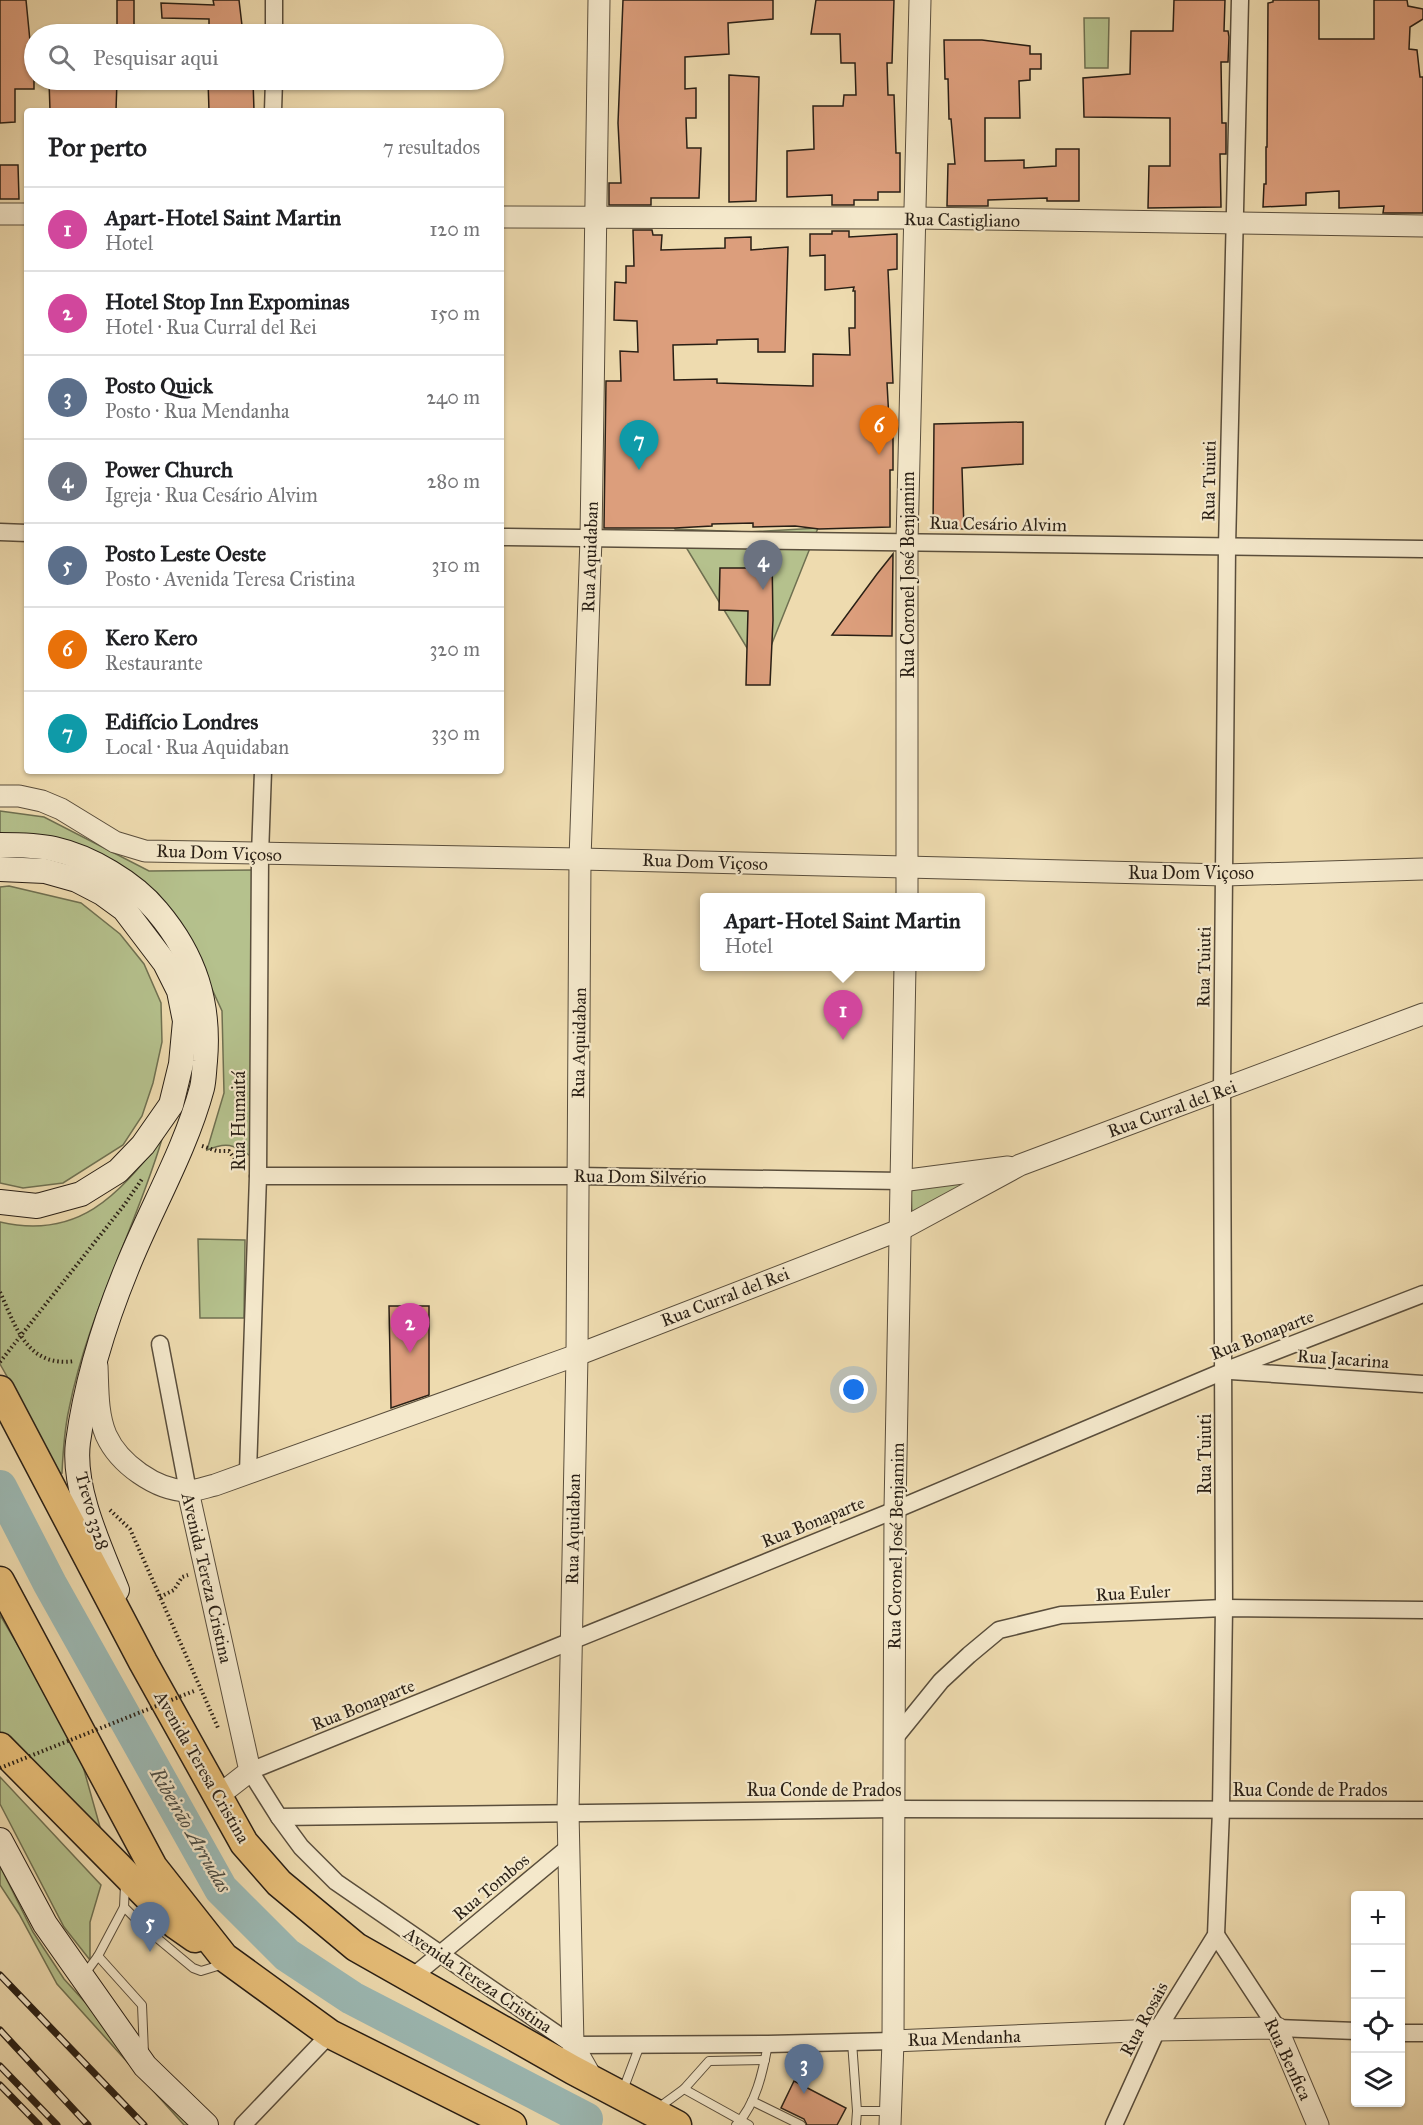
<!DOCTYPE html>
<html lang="pt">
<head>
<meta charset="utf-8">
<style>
  body { margin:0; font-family:"IM FELL Great Primer",serif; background:#f2f2f2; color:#202124 }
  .controls { position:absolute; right:18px; bottom:18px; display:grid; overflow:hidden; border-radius:6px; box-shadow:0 2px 4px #0004 }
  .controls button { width:54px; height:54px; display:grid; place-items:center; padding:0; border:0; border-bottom:2px solid #e0e0e0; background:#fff; color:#202124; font:30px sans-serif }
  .you { position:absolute; left:854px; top:1390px; width:21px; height:21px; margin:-15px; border:4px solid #fff; border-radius:50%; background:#1a73e8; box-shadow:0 0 0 9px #1a73e833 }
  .badge { display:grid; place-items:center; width:39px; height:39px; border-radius:50%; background:#b45309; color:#fff; font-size:20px; font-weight:700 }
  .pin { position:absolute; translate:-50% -50px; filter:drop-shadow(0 2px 3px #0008) }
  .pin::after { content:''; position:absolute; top:32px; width:21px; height:18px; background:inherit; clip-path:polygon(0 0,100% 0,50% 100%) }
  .popup { position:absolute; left:700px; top:893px; width:285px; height:78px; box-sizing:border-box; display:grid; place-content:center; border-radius:6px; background:#fff; filter:drop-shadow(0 2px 4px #0005); font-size:20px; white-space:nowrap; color:#757577 }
  .popup b { font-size:22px; color:#202124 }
  .popup::after { content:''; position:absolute; left:50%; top:100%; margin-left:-12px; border:12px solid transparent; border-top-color:#fff }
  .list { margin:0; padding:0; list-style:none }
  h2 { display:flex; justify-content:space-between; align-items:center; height:78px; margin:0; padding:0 24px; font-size:26px }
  h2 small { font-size:20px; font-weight:400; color:#757577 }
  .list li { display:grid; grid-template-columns:39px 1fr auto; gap:18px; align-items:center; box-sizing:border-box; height:84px; padding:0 24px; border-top:2px solid #e0e0e0 }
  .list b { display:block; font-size:22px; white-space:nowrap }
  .list p { margin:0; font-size:20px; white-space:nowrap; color:#757577 }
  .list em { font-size:20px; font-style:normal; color:#757577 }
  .icon { flex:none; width:33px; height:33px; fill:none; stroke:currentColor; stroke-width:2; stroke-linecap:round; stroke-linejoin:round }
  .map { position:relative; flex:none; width:1423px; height:2125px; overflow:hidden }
  .search { position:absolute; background:#fff; box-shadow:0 2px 4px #0004; left:24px; top:24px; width:480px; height:66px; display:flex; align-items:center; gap:15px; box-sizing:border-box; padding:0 21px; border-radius:33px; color:#757577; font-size:22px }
  .panel { position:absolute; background:#fff; box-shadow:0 2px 4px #0004; left:24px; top:108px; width:480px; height:666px; border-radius:6px }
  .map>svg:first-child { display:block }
  .green { fill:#b5c18d; stroke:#6f7051; stroke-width:1.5 }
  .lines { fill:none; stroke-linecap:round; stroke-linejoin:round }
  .river { stroke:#9cb9b4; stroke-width:34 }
  .building { fill:#dc9e7c; stroke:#291f15; stroke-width:1.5 }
  .service-casing { stroke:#5a4e3c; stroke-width:10 }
  .minor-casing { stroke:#5a4e3c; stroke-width:19 }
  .tertiary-casing { stroke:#5a4e3c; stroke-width:23 }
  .secondary-casing { stroke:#291f15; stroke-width:26 }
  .trunk-casing { stroke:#291f15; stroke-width:31 }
  .path { stroke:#291f15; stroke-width:4; stroke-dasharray:1.5 3; stroke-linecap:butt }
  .service { stroke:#f4e8cb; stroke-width:8 }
  .minor { stroke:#f4e8cb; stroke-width:16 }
  .tertiary { stroke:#f4e8cb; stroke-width:21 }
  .secondary { stroke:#f4e8cb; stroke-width:24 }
  .trunk { stroke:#e7be78; stroke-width:28 }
  .rail-casing { stroke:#291f15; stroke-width:7 }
  .rail { stroke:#f4e8cb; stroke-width:4.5; stroke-dasharray:14; stroke-linecap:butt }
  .path-bridge { stroke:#291f15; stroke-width:4; stroke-dasharray:1.5 3; stroke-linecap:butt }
  .labels { text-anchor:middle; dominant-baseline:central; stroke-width:4.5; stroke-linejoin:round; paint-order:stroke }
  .street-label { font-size:18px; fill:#291f15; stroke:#f4e8cb }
  .water-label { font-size:20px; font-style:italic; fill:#4c4d45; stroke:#f4e8cb }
</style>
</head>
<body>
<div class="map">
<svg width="1423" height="2125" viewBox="0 0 1423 2125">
  <rect width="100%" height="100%" fill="#eedbaf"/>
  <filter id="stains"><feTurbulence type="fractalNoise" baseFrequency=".00333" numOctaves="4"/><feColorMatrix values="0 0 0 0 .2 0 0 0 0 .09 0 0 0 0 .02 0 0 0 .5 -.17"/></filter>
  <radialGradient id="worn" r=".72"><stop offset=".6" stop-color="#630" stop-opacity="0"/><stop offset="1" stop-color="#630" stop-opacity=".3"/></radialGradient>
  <g class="green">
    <path d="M1084,18h25l-1,50h-23z"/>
    <path d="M818,528l-57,143 -86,-142 73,3z"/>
    <path d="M0,811l44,6 105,54 107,-1 -4,287c-19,-12 -24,-16 -45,-7l17,-57 -2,-82 -28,-61 -54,-60 -140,-46z"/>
    <path d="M9,886l72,17 39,31 24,30 17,39 1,39 -9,41 -11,33 -19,29 -60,38 -40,5 -23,-5v-296z"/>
    <path d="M162,1139c-27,91 -75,177 -93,270 -5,22 -6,43 -7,64l-7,1 -21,-50 -34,-60v-142c78,18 118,-26 162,-83z"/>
    <path d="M979,1177l-67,38 -1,-26z"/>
    <path d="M198,1239l47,1 -1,78h-44z"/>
    <path d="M0,1615l77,130 25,89 -102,-97z"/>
    <path d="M0,1777l101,108 -11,37v38l-26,-33 -64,-123z"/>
    <path d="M0,1866l33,66 31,47 133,146h-13l-127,-141 -38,-70 -19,-29z"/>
  </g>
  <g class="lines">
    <path class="river" d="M0,1487l50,97 171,305 66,66 65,43 234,121"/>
  </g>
  <g class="building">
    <path d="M0,0h26l5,51h3v38h-19v33l-15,1z"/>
    <rect x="117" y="0" width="17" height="34"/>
    <path d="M213,0h26l4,34h-34v-15l-47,-1 -1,-15 53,2z"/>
    <path d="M623,0h150v19l-45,4 1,31 -44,3v32l11,-1v30h-10l1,30h14l-2,50h-48v7h-42v-22h12l-3,-60z"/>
    <path d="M816,0h78l-2,63h-5l1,32h6l2,58h4v39h-22v8h-24v5h-22v-10l-45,2v-46l27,-2 -1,-43h30l1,-11h12l-1,-32h-14l-1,-29h-29z"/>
    <path d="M1174,0h51l-1,31h4l1,6 -1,25h-7l1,61h4v31h-6l1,53 -73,1 1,-42h21v-48l-86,-1 -1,-39 47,-4 1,-43h42z"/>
    <path d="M1273,0h46v39h55v-39h33l1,6 15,3v10l-13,8 -1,22 8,1 3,27h3v136h-40l1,-7 -45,2v-17l-33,2v12l-43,2 1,-23h2v-37h1l1,-144 5,-1z"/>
    <path d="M944,40h38l48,6v8h11v15h-11v11l-11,1 1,37h-35v43l39,-1v8l32,-2v-17h23v52h-32v-3l-59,2v6h-41l1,-42h7l-4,-45h-2l-1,-40h-3z"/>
    <path d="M729,75l30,2 -3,124 -27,1z"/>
    <path d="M49,80h68l-1,31h-66z"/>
    <path d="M208,80h45l1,31h-45z"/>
    <path d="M0,165h18l1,34h-19z"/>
    <path d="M633,230h19l1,5h9l-1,15 64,-2v-10l26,-1v13l37,-3 -3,105h-27v-13l-41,1v4l-44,1 1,35 43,-1v4l96,3v-32l37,1 -1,-27h6v-37h-2l1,-4 -29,3v-35l-15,1v-22h22v-3h17v6l48,-3v35l-9,1 5,113h-6l3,55h3v32h-3v57l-71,2 -24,-3 -42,1v-4l-41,1v2l-37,2h-71l2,-147h15l-1,-30 18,1 -1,-31 -23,-1 1,-38 11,1v-17h8z"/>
    <path d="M1023,422v42l-61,4 2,61 -31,-1 1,-104z"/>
    <path d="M893,554l-1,82 -60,-1 45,-61z"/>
    <path d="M749,555l23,1 1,64 -3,65h-24l2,-74 -29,-1 1,-42h28z"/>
    <path d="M389,1306h40v89l-38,13z"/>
    <path d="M794,2081l52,27 -9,17h-30l-3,-6 -23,-11z"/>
  </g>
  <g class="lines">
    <defs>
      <g id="service">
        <path d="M124,1907l21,21 48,40 8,3 23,-7"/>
        <path d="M98,1956l44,49 2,48"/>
        <path d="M84,1975l14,-19 26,-49 1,-22"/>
        <path d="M852,2042l5,69 -1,14"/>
        <path d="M684,2089l25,-28 56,-1"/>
        <path d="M623,2090l17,-45"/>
        <path d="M752,2101l49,24"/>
        <path d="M658,2108l26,-19 65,36"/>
        <path d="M857,2111h33"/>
        <path d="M736,2125c20,-20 27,-54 32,-81"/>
      </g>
      <g id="minor">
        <path d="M274,34v-34"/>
        <path d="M273,111l1,-31"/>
        <path d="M0,532l27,1"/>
        <path d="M501,537l922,12"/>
        <path d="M258,1176h319l324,5"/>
        <path d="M1423,1294l-199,77 -329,139 -645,261 29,46 614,-8 530,1"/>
        <path d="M160,1344l28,147"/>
        <path d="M1231,1371l192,13"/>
        <path d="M248,1472l10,-296 2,-321 3,-84"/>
        <path d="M894,1739l47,-58 28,-26 30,-25 62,-15 163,-7 199,2"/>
        <path d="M279,1817l22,30 35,35 237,163 195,-1 125,-3"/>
        <path d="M1216,1935l61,93 79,3"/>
        <path d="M410,1979l159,-132"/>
        <path d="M1400,2033h23"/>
        <path d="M243,2125l87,-91"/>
        <path d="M1114,2125l43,-95 59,-95 5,-125 3,-202 -2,-517 5,-544 13,-547"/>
      </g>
      <g id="tertiary">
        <path d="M0,214h27"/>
        <path d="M501,217l414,1 508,8"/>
        <path d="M0,796h19l23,5 19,8 54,33 30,9 435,8 645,16 198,-6"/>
        <path d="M907,898v-356l13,-542"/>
        <path d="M901,1181l107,-14"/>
        <path d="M97,1366c1,22 0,48 9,69 13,29 50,55 81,56 9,0 19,-4 28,-6l362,-130 325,-126 118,-64 403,-151"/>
        <path d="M188,1491l62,280 -32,25"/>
        <path d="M893,2041l264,-11 120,-2 41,97"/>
        <path d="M593,2080l-20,-35 -5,-233 9,-457 3,-496 11,-321 8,-538"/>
        <path d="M890,2125l3,-84 2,-531 10,-544"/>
      </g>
      <g id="secondary">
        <path d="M0,845c18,0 37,0 54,4 36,8 80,34 103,62 38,45 53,92 48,150 -1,9 -1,19 -3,27 -17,63 -51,120 -75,180 -23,56 -41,115 -49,174 -6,47 22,105 39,148"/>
        <path d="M0,869l45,2 32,9 25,13 22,16 41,54 14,28 6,30 -4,43 -10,41 -28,40 -25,26 -37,23 -44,12 -37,-4"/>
        <path d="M0,1840l45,84 100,142 61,59"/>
      </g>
      <g id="trunk">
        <path d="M0,1390l143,272 101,181 35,40 77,64 217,123 104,55"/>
        <path d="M0,1581l153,286 71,90 106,77 182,91"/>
        <path d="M0,1747l175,177 20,14"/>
      </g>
    </defs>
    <use href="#service" class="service-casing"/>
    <use href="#minor" class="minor-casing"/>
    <use href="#tertiary" class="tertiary-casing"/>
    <use href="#secondary" class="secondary-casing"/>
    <use href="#trunk" class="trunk-casing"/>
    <g class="path">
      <path d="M202,1146l15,5h12l11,15"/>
      <path d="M0,1292c16,35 27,76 75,69"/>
      <path d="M0,1362l125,-158 17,-25"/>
      <path d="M110,1510l20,19 89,201"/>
      <path d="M160,1597l14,-7 8,-13 6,-2"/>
    </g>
    <use href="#service" class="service"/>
    <use href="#minor" class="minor"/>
    <use href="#tertiary" class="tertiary"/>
    <use href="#secondary" class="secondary"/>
    <use href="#trunk" class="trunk"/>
    <defs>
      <g id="rail">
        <path d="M0,1975l144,150"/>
        <path d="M0,2030l88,95"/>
        <path d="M0,2066l57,59"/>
        <path d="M0,2085l39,40"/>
      </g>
    </defs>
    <use href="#rail" class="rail-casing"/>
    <use href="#rail" class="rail"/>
    <path class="path-bridge" d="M0,1768l194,-77"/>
  </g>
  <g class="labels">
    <g class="street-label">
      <text transform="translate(962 220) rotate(1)">Rua Castigliano</text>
      <text transform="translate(1209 481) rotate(-89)">Rua Tuiuti</text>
      <text transform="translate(998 524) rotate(1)">Rua Cesário Alvim</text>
      <text transform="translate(590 557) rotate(-88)">Rua Aquidaban</text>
      <text transform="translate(908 575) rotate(-90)">Rua Coronel José Benjamim</text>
      <text transform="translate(219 853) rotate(2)">Rua Dom Viçoso</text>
      <text transform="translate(705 862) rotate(2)">Rua Dom Viçoso</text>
      <text x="1191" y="873">Rua Dom Viçoso</text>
      <text transform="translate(1204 967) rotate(-89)">Rua Tuiuti</text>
      <text transform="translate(579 1043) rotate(-89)">Rua Aquidaban</text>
      <text transform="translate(1172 1109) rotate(-20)">Rua Curral del Rei</text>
      <text transform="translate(239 1121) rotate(-90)">Rua Humaitá</text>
      <text transform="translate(640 1177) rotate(1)">Rua Dom Silvério</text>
      <text transform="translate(725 1297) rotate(-21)">Rua Curral del Rei</text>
      <text transform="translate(1262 1335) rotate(-21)">Rua Bonaparte</text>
      <text transform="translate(1343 1359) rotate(4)">Rua Jacarina</text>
      <text transform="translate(1205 1454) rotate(-90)">Rua Tuiuti</text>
      <text transform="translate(92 1511) rotate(74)">Trevo 3328</text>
      <text transform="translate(813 1522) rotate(-22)">Rua Bonaparte</text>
      <text transform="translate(573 1529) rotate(-89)">Rua Aquidaban</text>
      <text transform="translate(896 1546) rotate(-89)">Rua Coronel José Benjamim</text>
      <text transform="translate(207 1578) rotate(77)">Avenida Tereza Cristina</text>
      <text transform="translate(1133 1593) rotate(-3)">Rua Euler</text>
      <text transform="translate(363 1705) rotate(-22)">Rua Bonaparte</text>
      <text transform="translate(202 1767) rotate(60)">Avenida Teresa Cristina</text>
      <text x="824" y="1790">Rua Conde de Prados</text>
      <text x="1310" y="1790">Rua Conde de Prados</text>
      <text transform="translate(491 1887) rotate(-40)">Rua Tombos</text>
      <text transform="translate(478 1980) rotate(34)">Avenida Tereza Cristina</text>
      <text transform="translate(1144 2019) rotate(-62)">Rua Rosais</text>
      <text transform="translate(964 2038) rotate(-2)">Rua Mendanha</text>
      <text transform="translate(1288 2059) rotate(65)">Rua Benfica</text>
    </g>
    <g class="water-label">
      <text transform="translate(191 1830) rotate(60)">Ribeirão Arrudas</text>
    </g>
  </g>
  <rect width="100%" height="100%" filter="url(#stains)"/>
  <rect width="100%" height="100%" fill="url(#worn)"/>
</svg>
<div class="controls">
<button>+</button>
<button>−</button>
<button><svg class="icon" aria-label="locate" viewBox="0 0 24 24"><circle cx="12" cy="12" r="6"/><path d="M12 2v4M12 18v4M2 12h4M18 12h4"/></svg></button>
<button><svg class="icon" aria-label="layers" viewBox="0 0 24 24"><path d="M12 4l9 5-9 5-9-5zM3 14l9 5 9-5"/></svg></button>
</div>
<div class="you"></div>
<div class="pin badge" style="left:843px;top:1040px;background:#d1479c">1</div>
<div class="popup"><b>Apart-Hotel Saint Martin</b>Hotel</div>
<div class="pin badge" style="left:410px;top:1353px;background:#d1479c">2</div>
<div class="pin badge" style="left:804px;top:2094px;background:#5c6f8a">3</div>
<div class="pin badge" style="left:763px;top:590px;background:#6b7280">4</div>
<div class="pin badge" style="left:150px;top:1952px;background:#5c6f8a">5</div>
<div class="pin badge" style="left:879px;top:455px;background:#e8710a">6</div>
<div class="pin badge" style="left:639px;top:470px;background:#0f9aa8">7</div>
<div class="search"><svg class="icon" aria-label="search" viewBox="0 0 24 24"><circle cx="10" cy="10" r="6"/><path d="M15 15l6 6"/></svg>Pesquisar aqui</div>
<section class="panel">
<h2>Por perto<small>7 resultados</small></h2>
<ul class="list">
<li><span class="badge" style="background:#d1479c">1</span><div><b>Apart-Hotel Saint Martin</b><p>Hotel</p></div><em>120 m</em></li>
<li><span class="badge" style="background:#d1479c">2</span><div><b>Hotel Stop Inn Expominas</b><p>Hotel · Rua Curral del Rei</p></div><em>150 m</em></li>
<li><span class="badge" style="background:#5c6f8a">3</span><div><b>Posto Quick</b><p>Posto · Rua Mendanha</p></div><em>240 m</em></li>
<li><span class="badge" style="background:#6b7280">4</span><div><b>Power Church</b><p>Igreja · Rua Cesário Alvim</p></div><em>280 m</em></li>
<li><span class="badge" style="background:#5c6f8a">5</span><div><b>Posto Leste Oeste</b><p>Posto · Avenida Teresa Cristina</p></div><em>310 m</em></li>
<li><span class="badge" style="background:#e8710a">6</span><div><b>Kero Kero</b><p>Restaurante</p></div><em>320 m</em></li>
<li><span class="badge" style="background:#0f9aa8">7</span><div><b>Edifício Londres</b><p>Local · Rua Aquidaban</p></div><em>330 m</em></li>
</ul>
</section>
</div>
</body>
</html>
